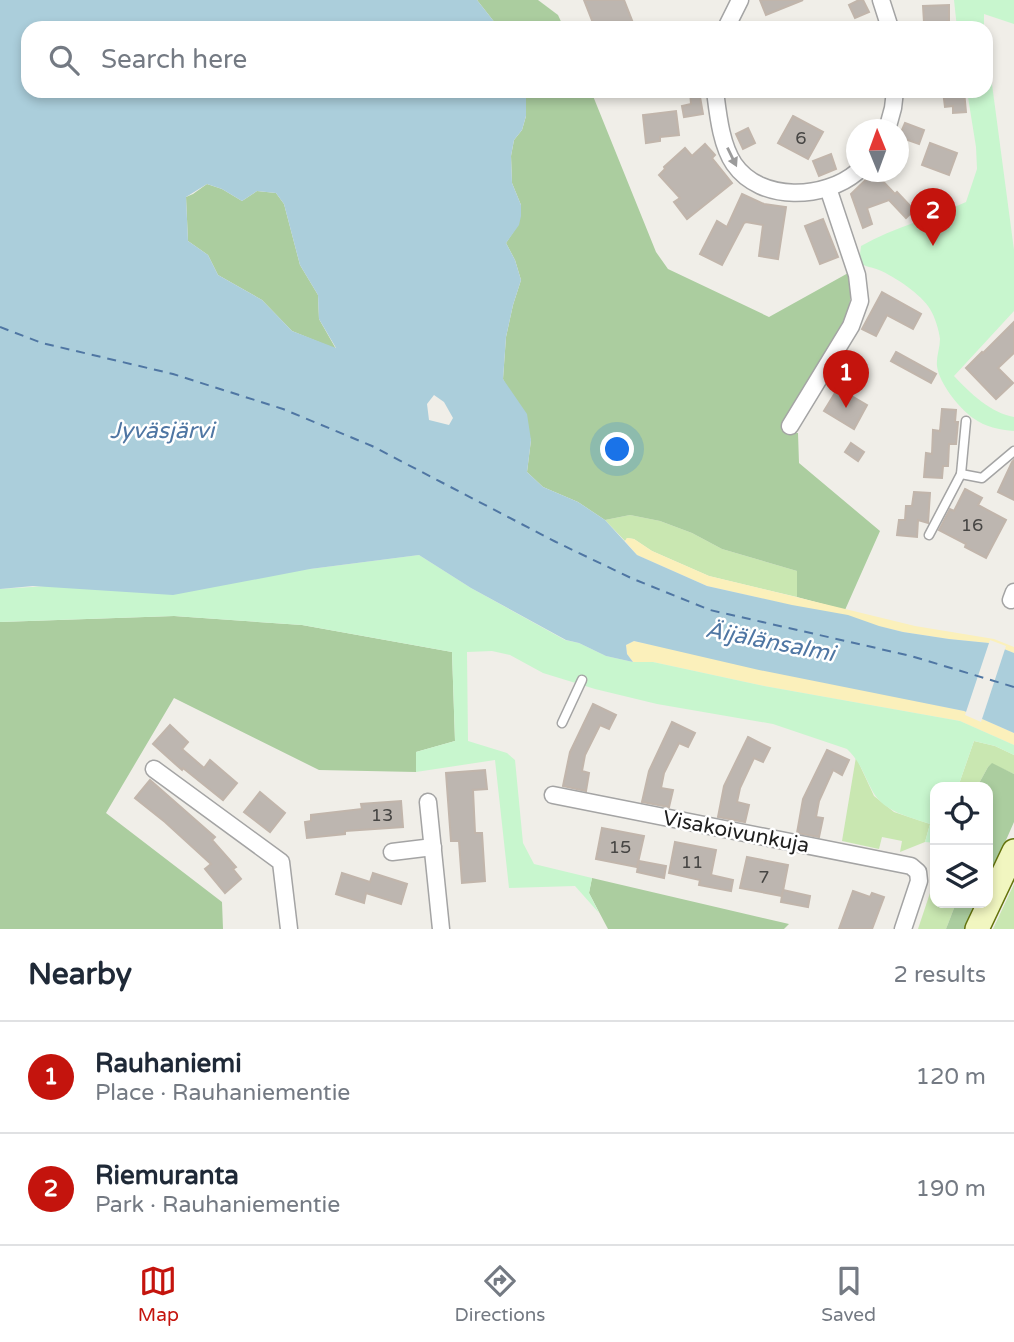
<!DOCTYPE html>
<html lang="en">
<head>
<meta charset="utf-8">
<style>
  body { margin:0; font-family:"Varela Round",sans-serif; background:#f2f2f3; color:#1f2937 }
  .controls { position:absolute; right:21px; bottom:21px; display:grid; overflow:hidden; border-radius:14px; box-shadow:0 4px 10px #0003 }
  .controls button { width:63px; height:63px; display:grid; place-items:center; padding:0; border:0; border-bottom:2px solid #e0e1e3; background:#fff; color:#1f2937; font:35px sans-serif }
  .compass { position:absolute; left:846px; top:119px; width:63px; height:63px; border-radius:50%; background:#fff; box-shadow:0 4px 10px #0003; rotate:359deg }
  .you { position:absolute; left:618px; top:450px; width:24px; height:24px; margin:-18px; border:5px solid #fff; border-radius:50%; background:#1a73e8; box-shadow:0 0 0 10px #1a73e833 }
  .badge { display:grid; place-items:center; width:46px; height:46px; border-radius:50%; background:#c4140d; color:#fff; font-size:23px; font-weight:700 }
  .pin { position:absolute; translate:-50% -58px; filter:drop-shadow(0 2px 4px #0008) }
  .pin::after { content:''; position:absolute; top:37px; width:24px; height:21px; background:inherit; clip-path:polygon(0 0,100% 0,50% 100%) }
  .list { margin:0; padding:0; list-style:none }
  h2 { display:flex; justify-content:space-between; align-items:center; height:91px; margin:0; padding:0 28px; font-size:30px }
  h2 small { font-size:23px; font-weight:400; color:#747a83 }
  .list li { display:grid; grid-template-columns:46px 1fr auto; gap:21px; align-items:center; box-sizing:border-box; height:112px; padding:0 28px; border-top:2px solid #e0e1e3 }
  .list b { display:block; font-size:26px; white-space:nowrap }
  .list p { margin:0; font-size:23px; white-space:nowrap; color:#747a83 }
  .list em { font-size:23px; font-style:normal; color:#747a83 }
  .icon { flex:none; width:38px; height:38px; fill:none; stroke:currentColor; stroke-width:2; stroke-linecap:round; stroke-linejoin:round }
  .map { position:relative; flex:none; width:1014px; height:929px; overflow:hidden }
  .search { position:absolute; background:#fff; box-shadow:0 4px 10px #0003; left:21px; right:21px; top:21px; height:77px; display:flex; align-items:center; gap:18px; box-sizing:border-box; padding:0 24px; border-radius:21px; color:#747a83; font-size:26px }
  .sheet { height:315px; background:#fff }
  nav { display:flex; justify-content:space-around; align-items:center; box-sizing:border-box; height:98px; border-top:2px solid #e0e1e3; background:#fff; font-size:19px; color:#747a83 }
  nav a { display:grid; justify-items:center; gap:4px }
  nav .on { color:#c4140d }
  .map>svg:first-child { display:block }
  .grass { fill:#c9e7b1 }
  .forest { fill:#abcd9f }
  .sand { fill:#fbf0bb }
  .park { fill:#c8f6ce }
  .water { fill:#abcedb; fill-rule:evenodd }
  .pier { fill:#f0eee8 }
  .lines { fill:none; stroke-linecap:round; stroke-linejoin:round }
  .ferry { stroke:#4f76a3; stroke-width:2; stroke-dasharray:9 7; stroke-linecap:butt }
  .building { fill:#bdb6b0; stroke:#c1b5ab; stroke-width:2 }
  .service-casing { stroke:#a4a4a4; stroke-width:11 }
  .minor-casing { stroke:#a4a4a4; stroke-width:19 }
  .secondary-casing { stroke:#64730c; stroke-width:26 }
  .service { stroke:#fff; stroke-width:8 }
  .minor { stroke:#fff; stroke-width:16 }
  .secondary { stroke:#f1f6c0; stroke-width:23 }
  .oneway { fill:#9b9b9b }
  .labels { text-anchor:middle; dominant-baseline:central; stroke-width:5; stroke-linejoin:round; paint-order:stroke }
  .number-label { font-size:18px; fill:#474644 }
  .street-label { font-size:21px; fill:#202020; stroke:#fff }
  .water-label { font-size:23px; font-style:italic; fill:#4f76a3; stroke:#fff }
</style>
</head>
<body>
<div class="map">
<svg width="1014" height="929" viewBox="0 0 1014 929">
  <rect width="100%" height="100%" fill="#f0eee8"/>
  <g class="grass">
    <path d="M630,515l30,6 32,12 30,16 75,22v26l-88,-21 -57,-25 -18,-12 -7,-1 -2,3 -20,-21z"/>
    <path d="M974,741l21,5 19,9v19l-22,-10 -4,3 -11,20h-19z"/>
    <path d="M856,757l18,39 20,16 36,12 -5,18 -25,10 2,-11 -20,-4 -3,12 -37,-8z"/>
    <path d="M935,878v25h21l-10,26h-28z"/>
    <path d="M1014,884v45h-21z"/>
  </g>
  <g class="forest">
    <path d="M477,0h61l20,15 6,13h-65z"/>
    <path d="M526,91h65l65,161 12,17 101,48 81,-45 1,22 -3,20 -57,98 -8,8 1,10 14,3 1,30 81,68 -35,79 -48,-13v-26l-75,-22 -30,-16 -32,-12 -30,-6 -25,5 -27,-18 -35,-15 -16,-15 4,-32 -28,-61 3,-42 7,-32 8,-25 -6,-20 -9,-17 12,-18 3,-20 -9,-22 -1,-27 3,-16 8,-10 4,-14z"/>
    <path d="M207,184l15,5 20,12 15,-10 19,2 8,11 16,61 18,30 1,24 17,30 -44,-18 -30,-31 -44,-25 -10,-20 -20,-14 -2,-44 7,-3z"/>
    <path d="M174,616l128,9 150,27 3,89 -39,11v20l-97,-2 -145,-72 -68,115 116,89 1,27h-223v-307z"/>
    <path d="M992,763l22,11v48l-26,59v-55l3,-9 -3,-6v-24h-11l11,-20z"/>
    <path d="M592,878l197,46 -5,5h-176l-19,-36z"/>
    <path d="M956,903h22l-12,26h-20z"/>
  </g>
  <g class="sand">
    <path d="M627,538l7,1 18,12 57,25 206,50 79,13 20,8v6l-25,-10 -40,-4 -46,-7 -156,-37 -40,-9 -70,-31 -12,-14z"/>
    <path d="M634,641l330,70 50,22v12l-54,-24 -196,-35 -111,-24h-20l-6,-8 -1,-9z"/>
  </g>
  <g class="park">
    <path d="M954,0h60v24l-30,-10v14h-27z"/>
    <path d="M986,39l28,211v61l-60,65c16,17 37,37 60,41v14c-14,-1 -29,-4 -41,-13 -14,-10 -34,-35 -36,-52 -1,-9 3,-18 3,-27 -1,-9 -5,-22 -10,-30 -8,-14 -36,-33 -51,-39 -7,-3 -13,-3 -20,-7l2,-17c34,-19 70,-28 105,-44l11,-33 -1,-22 -9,-56h19z"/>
    <path d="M419,555l52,33 94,52 14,3 27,13 27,6h20l111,24 196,35 54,24v10l-19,-9 -21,-5 -16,46h-23v56l-10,-1 5,-18c-20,-7 -46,-12 -57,-32 -9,-16 -12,-30 -26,-43l-74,-25 -116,-20 -62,-15 -52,-16 -33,-18 -18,-4 -25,1 1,89 39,12 8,7 8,83 11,21 58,14 -3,15 10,20 -24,-27 -66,2 -14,-128 -79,12v-20l39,-11 -3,-89 -150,-27 -128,-9 -174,6v-33l310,-20z"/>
  </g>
  <path class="water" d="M0,0h477l22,28h-471v63h498v25l-4,14 -8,10 -3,16 1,27 9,22v11l-2,9 -13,18 9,17 6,20 -8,25 -7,32 -3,42 24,35 4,26 -4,32 16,15 35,15 27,18 32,35 70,31 85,19 56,10 31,11 24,6 46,7 40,4 25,10v80l-50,-22 -205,-41 -125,-29 -8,4 1,9 6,8 -27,-6 -27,-13 -13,-3 -95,-52 -52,-33 -109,14 -137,26 -140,-9 -33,3zM207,184l15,5 20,12 15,-10 19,2 8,11 16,61 18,30 1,24 17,29 -44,-17 -30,-31 -44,-25 -10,-20 -20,-14 -2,-44zM434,395l10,7 9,16 -4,7 -20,-5 -2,-16z"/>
  <path class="pier" d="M990,640l16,6 -25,76 -16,-7z"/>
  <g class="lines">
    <path class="ferry" d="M0,327l42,16 131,31 110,35 89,37 184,96 75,36 79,32 201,46 103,31"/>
  </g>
  <g class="building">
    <path d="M584,0h40l11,28h-40z"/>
    <path d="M760,0h43l-37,15z"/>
    <path d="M859,0h4l6,12 -14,6 -6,-13z"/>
    <path d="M949,5v16h-2v7h-17v-6h-6l-1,-16z"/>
    <path d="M690,91h9l4,23 -19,3 -2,-11 9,-2z"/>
    <path d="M943,91h21l2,21 -13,1v-7l-8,1z"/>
    <path d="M676,111l3,24 -19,2v4l-14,2 -3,-28z"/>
    <path d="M793,116l30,16 -15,27 -30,-16z"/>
    <path d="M905,123l19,7 -5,14 -20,-7z"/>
    <path d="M748,128l7,15 -12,6 -7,-15z"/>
    <path d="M930,143l27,10 -8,22 -27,-10z"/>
    <path d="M705,144l10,11 -3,3 20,25 -45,36 -13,-17 6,-4 -21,-23 6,-6 -1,-2 21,-19 7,8z"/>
    <path d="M831,154l5,15 -17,7 -6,-15z"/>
    <path d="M874,172l21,22 2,-2 17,18 -8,8 -17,-18 -22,8 5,16 -9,4 -12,-34z"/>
    <path d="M742,194l22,10 22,3 -8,52 -19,-3 4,-31 -17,-3 -2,1 -22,42 -22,-11 17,-33 10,6z"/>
    <path d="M823,219l15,38 -18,7 -15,-38z"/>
    <path d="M882,292l39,22 -8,15 -26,-14 -11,21 -14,-7z"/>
    <path d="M1014,322v31l-16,15 15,15 -17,16 -30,-31 16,-16 1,1z"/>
    <path d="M896,352l40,22 -5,9 -40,-22z"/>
    <path d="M838,388l29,17 -13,24 -30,-18z"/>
    <path d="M942,409l14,1 -1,12h3l-2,22h-7l-1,22h-5l-1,12 -18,-1 2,-24 6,1 1,-24 7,1z"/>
    <path d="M851,443l13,9 -6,9 -13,-9z"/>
    <path d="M1014,460v40l-16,-8 14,-30z"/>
    <path d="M965,489l17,9 -4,7 28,15 -20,38 -21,-11 1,-3 -27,-14 11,-21 4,2z"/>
    <path d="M914,492l16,1 -2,30 -10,-3 -1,17 -20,-2 2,-15h6l1,-14h6z"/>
    <path d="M593,704l23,11 -7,14 -9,-4 -15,30 -3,16 7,2 -3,18 -23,-5 7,-34z"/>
    <path d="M672,722l23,11 -7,14 -9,-4 -15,30 -3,15 12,2 -4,17 -27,-5 7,-31z"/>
    <path d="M170,725l18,17 -6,7 22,19 6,-8 27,23 -14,17 -40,-32 -1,2 -29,-26z"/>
    <path d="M748,737l22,11 -7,14 -9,-4 -14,30 -3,14 12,3 -4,17 -27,-5 6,-31z"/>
    <path d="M827,750l22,10 -7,15 -9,-5 -14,31 -3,16 7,1 -4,19 -22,-4 6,-34z"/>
    <path d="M485,770l2,19 -14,1 2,43h7l3,48 -23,2 -3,-42h-8l-5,-68z"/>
    <path d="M150,780l65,57 -3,3 24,27 -3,2 8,10 -16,14 -20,-24 6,-5 -46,-42 -30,-24z"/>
    <path d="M260,792l25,21 -15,19 -26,-20z"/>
    <path d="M401,801l2,26 -58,4v3l-38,4 -2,-16 6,-1v-6l51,-6 -1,-5z"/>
    <path d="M602,828l42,8 -7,31 -41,-8z"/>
    <path d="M675,842l41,8 -5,25 22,5 -2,11 -32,-6 1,-5 -31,-7z"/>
    <path d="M747,857l41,8 -6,31 -42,-8z"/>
    <path d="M639,861l27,5 -2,12 -27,-6z"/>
    <path d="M342,873l28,9 3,-9 34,11 -6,20 -35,-11 -2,10 -28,-9z"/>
    <path d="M783,890l27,6 -2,11 -27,-5z"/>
    <path d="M853,891l17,6 2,-4 12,4 -12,32h-33z"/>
  </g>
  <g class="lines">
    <defs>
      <g id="service">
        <path d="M961,474l21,4 32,-27"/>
        <path d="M929,535l32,-61 5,-53"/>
        <path d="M562,723l20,-43"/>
      </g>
      <g id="minor">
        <path d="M881,0l9,28"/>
        <path d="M726,28l14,-28"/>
        <path d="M715,91c3,23 6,54 19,73 27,39 91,35 123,8"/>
        <path d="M887,130l6,-22 2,-17"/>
        <path d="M790,426l61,-100 9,-25 -3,-26 -29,-87"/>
        <path d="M1011,600l3,-8"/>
        <path d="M154,769l127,93 8,67"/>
        <path d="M553,795l358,71 7,6 1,9 -16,48"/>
        <path d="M428,802l13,127"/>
        <path d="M392,852l41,-5"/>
      </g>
      <path id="secondary" d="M977,929l37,-78"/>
    </defs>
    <use href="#service" class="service-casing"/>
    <use href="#minor" class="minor-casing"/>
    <use href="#secondary" class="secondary-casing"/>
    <use href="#service" class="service"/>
    <use href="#minor" class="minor"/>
    <use href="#secondary" class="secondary"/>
  </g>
  <defs><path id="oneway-solid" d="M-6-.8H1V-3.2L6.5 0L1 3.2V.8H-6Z" transform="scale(1.75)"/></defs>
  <use class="oneway" href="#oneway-solid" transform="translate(732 157) rotate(64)"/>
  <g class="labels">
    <g class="number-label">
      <text x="801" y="138">6</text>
      <text x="972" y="525">16</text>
      <text x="382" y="815">13</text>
      <text x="620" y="847">15</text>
      <text x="692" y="862">11</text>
      <text x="764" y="877">7</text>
    </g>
    <g class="street-label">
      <text transform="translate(736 832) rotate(11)">Visakoivunkuja</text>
    </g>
    <g class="water-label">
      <text x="162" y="431">Jyväsjärvi</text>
      <text transform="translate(770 642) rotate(11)">Äijälänsalmi</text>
    </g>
  </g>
</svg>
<div class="controls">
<button><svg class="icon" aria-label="locate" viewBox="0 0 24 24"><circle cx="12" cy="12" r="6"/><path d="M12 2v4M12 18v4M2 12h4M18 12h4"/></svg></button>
<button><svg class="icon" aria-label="layers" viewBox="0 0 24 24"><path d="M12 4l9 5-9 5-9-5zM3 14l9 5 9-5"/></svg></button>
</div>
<svg class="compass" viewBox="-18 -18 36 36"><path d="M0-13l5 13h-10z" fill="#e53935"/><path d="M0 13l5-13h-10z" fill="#747a83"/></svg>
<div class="you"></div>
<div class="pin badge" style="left:846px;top:408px">1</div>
<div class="pin badge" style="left:933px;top:246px">2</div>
<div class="search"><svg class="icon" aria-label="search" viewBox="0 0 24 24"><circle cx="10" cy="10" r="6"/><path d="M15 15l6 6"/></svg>Search here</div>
</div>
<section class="sheet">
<h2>Nearby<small>2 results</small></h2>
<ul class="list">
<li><span class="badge">1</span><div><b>Rauhaniemi</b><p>Place · Rauhaniementie</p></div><em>120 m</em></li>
<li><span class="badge">2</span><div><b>Riemuranta</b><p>Park · Rauhaniementie</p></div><em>190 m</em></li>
</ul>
</section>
<nav>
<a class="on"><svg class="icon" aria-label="map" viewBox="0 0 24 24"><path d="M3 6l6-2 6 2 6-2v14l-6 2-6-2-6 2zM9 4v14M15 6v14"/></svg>Map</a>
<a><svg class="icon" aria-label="directions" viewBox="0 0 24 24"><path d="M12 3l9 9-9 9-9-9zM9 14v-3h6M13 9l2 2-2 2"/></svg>Directions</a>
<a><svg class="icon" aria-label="saved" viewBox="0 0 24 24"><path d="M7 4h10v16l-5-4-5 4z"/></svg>Saved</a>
</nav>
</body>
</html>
